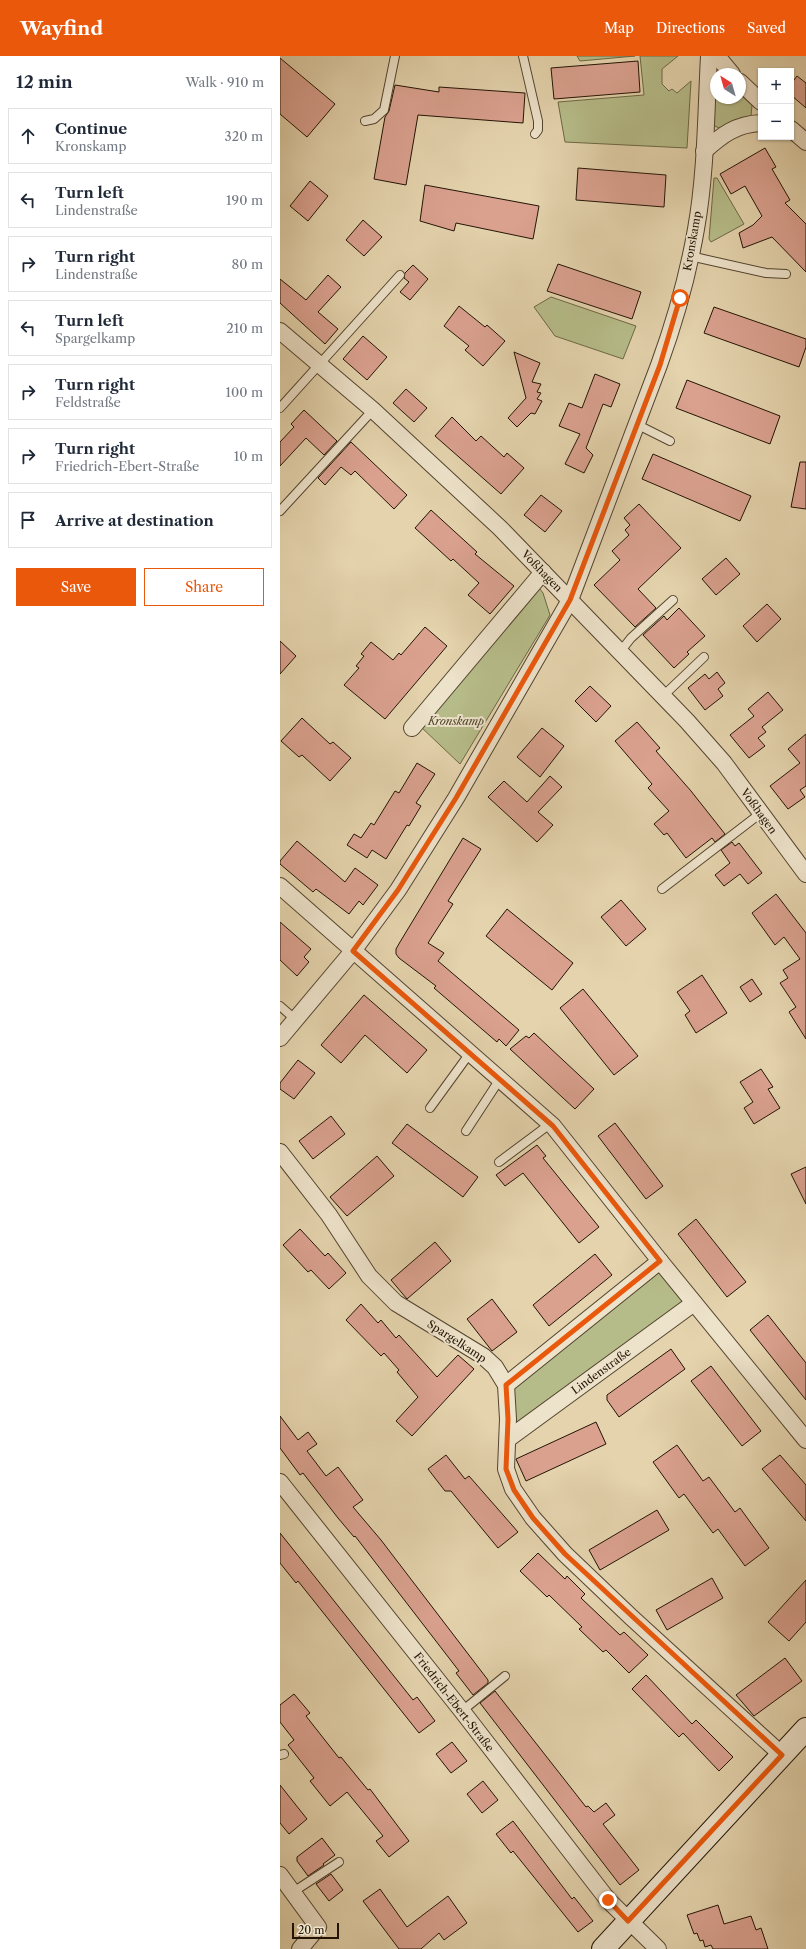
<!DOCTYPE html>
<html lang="en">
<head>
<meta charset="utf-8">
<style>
  body { margin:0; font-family:"Libre Caslon Text",serif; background:#f6f6f7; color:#1f2937 }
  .controls { position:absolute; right:12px; top:12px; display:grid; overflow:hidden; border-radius:0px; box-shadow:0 1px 3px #0004 }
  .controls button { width:36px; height:36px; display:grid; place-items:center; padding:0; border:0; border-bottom:1px solid #e0e1e3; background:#fff; color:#1f2937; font:20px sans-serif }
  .compass { position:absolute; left:430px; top:12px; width:36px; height:36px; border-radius:50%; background:#fff; box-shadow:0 1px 3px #0004; rotate:323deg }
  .scale { position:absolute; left:12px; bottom:10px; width:47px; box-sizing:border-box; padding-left:4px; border:2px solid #231404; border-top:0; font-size:11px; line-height:14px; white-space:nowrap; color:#231404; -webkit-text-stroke:3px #ede2ca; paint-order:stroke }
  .stop { position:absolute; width:12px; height:12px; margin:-9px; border:3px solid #ea580c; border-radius:50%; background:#fff }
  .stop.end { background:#ea580c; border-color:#fff; box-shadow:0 1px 4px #0008 }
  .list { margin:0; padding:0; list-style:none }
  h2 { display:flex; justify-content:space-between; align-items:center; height:52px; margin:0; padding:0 16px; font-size:17px }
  h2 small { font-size:13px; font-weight:400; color:#747a83 }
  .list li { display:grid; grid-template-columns:26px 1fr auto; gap:12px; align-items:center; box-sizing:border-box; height:56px; margin:0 8px 8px; padding:0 8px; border:1px solid #e0e1e3; border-radius:0px }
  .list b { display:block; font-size:15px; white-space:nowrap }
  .list p { margin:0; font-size:13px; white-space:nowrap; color:#747a83 }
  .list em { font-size:13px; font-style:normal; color:#747a83 }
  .actions { display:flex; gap:8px; padding:12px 16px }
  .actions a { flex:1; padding:9px 0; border:1px solid #ea580c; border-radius:0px; text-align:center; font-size:14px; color:#ea580c }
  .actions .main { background:#ea580c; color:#fff }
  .icon { flex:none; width:22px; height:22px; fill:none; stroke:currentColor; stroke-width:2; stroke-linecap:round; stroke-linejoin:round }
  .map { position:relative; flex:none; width:526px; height:1893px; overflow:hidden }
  header { display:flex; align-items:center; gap:24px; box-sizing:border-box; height:56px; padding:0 20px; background:#ea580c; color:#fff }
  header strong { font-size:19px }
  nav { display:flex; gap:22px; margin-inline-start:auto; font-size:14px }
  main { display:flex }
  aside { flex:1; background:#fff }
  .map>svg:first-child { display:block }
  .green { fill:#b6bc89; stroke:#6c6846 }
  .building { fill:#daa18f; stroke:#231404 }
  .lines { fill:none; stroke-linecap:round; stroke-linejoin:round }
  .lane-casing { stroke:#53442e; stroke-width:10 }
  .street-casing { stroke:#53442e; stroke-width:18 }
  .secondary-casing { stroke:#231404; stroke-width:24 }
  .lane { stroke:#ede2ca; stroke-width:8 }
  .street { stroke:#ede2ca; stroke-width:16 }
  .secondary { stroke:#ede2ca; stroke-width:22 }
  .route { stroke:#ea580c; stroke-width:5 }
  .labels { text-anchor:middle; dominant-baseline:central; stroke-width:4; stroke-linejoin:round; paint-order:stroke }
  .street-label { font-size:11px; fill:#231404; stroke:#ede2ca }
  .park-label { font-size:11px; font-style:italic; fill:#4f462c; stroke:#ede2ca }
</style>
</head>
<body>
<header>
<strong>Wayfind</strong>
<nav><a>Map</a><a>Directions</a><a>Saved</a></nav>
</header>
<main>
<aside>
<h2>12 min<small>Walk · 910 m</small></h2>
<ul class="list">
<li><svg class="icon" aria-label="ahead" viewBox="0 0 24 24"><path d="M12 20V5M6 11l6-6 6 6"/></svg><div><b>Continue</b><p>Kronskamp</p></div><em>320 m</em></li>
<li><svg class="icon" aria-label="left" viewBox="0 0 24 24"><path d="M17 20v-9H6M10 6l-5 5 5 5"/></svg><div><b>Turn left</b><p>Lindenstraße</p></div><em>190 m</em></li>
<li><svg class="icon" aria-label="right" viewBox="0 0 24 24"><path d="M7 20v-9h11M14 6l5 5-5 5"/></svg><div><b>Turn right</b><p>Lindenstraße</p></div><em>80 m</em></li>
<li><svg class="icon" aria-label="left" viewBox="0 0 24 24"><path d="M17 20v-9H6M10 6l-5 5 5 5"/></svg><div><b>Turn left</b><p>Spargelkamp</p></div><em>210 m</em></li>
<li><svg class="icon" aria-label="right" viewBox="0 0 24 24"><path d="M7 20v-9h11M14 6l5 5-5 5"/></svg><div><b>Turn right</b><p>Feldstraße</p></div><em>100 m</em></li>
<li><svg class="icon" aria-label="right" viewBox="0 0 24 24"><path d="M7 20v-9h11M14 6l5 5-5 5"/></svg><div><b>Turn right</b><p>Friedrich-Ebert-Straße</p></div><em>10 m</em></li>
<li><svg class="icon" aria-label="arrive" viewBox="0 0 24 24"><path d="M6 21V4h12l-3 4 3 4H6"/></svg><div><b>Arrive at destination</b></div></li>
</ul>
<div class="actions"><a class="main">Save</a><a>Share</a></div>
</aside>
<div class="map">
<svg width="526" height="1893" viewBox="0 0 526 1893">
  <rect width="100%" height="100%" fill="#e4d3ad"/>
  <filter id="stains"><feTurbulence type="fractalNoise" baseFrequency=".005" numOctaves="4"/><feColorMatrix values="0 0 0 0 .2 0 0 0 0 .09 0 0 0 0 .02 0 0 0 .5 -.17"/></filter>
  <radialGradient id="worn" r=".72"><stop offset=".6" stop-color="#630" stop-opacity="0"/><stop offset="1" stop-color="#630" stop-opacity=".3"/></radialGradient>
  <g class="green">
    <path d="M297,0h58l-55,5z"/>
    <path d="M360,0h38l-16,13v15l7,7 3,-2 5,4 14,-12 -4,67 -122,-6 -7,-40 86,-7z"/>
    <path d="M435,13l5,5h-4v24h24v-4l12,11 -1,12 -30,12 -10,-5z"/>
    <path d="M434,122h3l27,46 -33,18 -2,-3z"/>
    <path d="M271,241l85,29 -13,33 -68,-23 -21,-29z"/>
    <path d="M256,528l7,9 7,22 -90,149 -40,-38z"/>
    <path d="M380,1205l34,42 -186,136 -2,-54z"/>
  </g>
  <g class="building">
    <path d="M0,2l55,46 -28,33 -27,-23z"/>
    <path d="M358,5l2,31 -86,7 -3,-31z"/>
    <path d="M517,20l9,7v25l-15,-13v-11z"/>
    <path d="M115,29l44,7v-5l86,6 -2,30 -105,-8 -12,70 -32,-6 11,-62 4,-6z"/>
    <path d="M485,92l11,19 -4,2 18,31 -5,3 21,21v48l-34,-35 -29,11 -4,-15 14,-8 9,-9 -17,-30 -14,8 -11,-20z"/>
    <path d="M298,112l88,7 -2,32 -88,-7z"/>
    <path d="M30,125l18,15 -20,25 -18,-15z"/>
    <path d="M145,129l114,21 -6,33 -77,-16 -2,8 -34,-10z"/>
    <path d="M83,164l19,17 -18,19 -18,-16z"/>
    <path d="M278,208l83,28 -9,27 -85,-28z"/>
    <path d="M133,209l15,14 -18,21 -10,-8 9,-10 -5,-4 1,-5z"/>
    <path d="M48,219l13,12 -23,25 20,17 -13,15 -45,-41v-24l26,21z"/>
    <path d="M179,250l26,21 2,-2 18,16 -22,25 -18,-16 4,-4 -25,-20z"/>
    <path d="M434,251l92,32v8l-7,20 -95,-34z"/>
    <path d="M83,280l24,21 -20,23 -24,-21z"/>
    <path d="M234,296l26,11 -8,19 9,2 -4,8 4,1 -4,6 5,2 -7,13 -4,-1 -14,14 -9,-9 18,-20z"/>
    <path d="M315,318l25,10 -9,23 -8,-3 -17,44 7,7 -9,18 -19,-9 15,-30 -21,-8 10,-23 13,5z"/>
    <path d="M407,324l93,36 -10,28 -94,-36z"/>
    <path d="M126,333l21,19 -13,14 -21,-19z"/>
    <path d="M24,354l33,31 -13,14 -18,-17 -26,28v-24l14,-15 -3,-3z"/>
    <path d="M172,361l24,24 5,-5 23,21 3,-4 17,15 -23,26 -66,-58z"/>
    <path d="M71,386l56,53 -13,14 -39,-38 -4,4 -10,-8 -16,18 -7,-7z"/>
    <path d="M373,398l98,42 -11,25 -98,-42z"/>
    <path d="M520,406h6v47l-15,-2z"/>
    <path d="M261,439l21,16 -17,21 -21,-17z"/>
    <path d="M359,448l42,44 -43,41 18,19 -21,19 -41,-42 26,-25 -8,-9 17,-16 -4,-5 5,-5 -6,-7z"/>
    <path d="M151,454l46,42 -2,2 39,32 -24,28 -22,-19 11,-12 -26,-24 -2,2 -36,-33z"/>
    <path d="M446,502l14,16 -24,21 -14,-16z"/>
    <path d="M487,548l14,15 -24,23 -14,-16z"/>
    <path d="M399,552l26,28 -18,16 2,2 -15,14 -31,-33 21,-19 3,4z"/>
    <path d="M145,571l22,19 -62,73 -41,-34 15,-17 -3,-2 8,-10 -3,-2 10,-12 22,18 6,-7 2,2z"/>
    <path d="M0,585l16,15 -16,18z"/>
    <path d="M437,616l8,11 -7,6 5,7 -18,14 -17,-22 17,-14 4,5z"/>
    <path d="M310,630l21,20 -15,16 -21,-21z"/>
    <path d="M488,636l15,18 -21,17 4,5 -8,6 7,8 -16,12 -19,-23 24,-19 -6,-7z"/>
    <path d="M22,662l28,26 3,-2 18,16 -21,23 -28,-26 -3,2 -18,-16z"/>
    <path d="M357,666l23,26 -4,3 35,40 34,43 -10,8 -3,-4 -26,20 -19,-25 -3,2 -10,-11 15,-13 -21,-23 4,-4 -37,-43z"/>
    <path d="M262,672l22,18 -24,31 -23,-20z"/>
    <path d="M526,678v52l-6,4 5,7 -17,12 -18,-23 30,-23 -12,-14z"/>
    <path d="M137,707l18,11 -19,29 5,3 -12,20 -2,-1 -21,34 -14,-9 -5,8 -20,-13 7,-11 7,4 10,-15 3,2 21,-34 4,2z"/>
    <path d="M270,720l12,11 -24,25 15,13 -16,17 -49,-45 16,-16 23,21z"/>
    <path d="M183,782l18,11 -33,52 5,3 -25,39 16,10 -6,8 81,69 -13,16 -7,-7 -2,3 -63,-54 2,-2 -37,-28 -3,-4v-5l4,-7z"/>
    <path d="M17,785l48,41 10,-14 23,17 -15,20 -4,-4 -10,13 -33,-25 -3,3 -33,-28v-3z"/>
    <path d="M452,786l3,4 4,-3 23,30 -14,11 -8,-10 -16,12 -9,-11 15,-12 -9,-13z"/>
    <path d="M496,838l30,39v106l-17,-27 7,-5 -16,-24 8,-5 -5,-8 17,-11 -16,-22 -9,8 -23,-32z"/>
    <path d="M341,844l25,29 -20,17 -25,-29z"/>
    <path d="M227,853l66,54 -21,27 -66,-54z"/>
    <path d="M0,866l31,27 -7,8 5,5 -12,14 -17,-16z"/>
    <path d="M422,919l25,38 -31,20 -11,-18 5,-4 -13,-19z"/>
    <path d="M472,923l10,15 -12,8 -10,-15z"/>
    <path d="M303,933l55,67 -24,19 -54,-67z"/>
    <path d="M84,939l63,55 -20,23 -42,-38 -24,28 -20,-18z"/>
    <path d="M254,977l60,56 -19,20 -65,-60 16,-13 3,2z"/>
    <path d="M18,1004l17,13 -21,26 -14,-10v-6z"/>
    <path d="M481,1013l12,18 -5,2 12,19 -26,16 -10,-16 9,-6 -13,-20z"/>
    <path d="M51,1060l14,18 -32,25 -14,-18z"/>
    <path d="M335,1067l48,63 -17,13 -48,-63z"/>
    <path d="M127,1068l71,53 -15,20 -71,-54z"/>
    <path d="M257,1089l9,11 -3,2 56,69 -20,16 -56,-70 -18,13 -9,-11z"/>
    <path d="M97,1100l17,20 -47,40 -17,-19z"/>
    <path d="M526,1111v37l-15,-30z"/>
    <path d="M416,1163l50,63 -19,15 -49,-63z"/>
    <path d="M20,1173l25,27 3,-3 18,20 -17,16 -18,-19 -3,2 -25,-27z"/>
    <path d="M155,1186l16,19 -44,38 -16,-19z"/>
    <path d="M315,1198l17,21 -63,51 -16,-21z"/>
    <path d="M212,1243l25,33 -25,19 -25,-32z"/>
    <path d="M81,1248l17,19 3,-3 15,18 3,-3 38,42 21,-22 16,14 -62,67 -16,-15 22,-24 -21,-25 2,-2 -15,-17 -3,3 -35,-36z"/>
    <path d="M488,1259l38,48v37l-56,-70z"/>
    <path d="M391,1293l14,20 -66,48 -12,-17v-5z"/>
    <path d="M431,1310l50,65 -19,15 -51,-65z"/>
    <path d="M0,1360l18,24 10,-8 9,12 -10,7 19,25 12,-9 25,33 -10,7 28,33 107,140v3l-15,12 -17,-22 3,-2 -104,-135 -1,1 -16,-19 -35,-45 -3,2 -20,-27z"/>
    <path d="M316,1366l10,22 -80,37 -10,-22z"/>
    <path d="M397,1389l26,36 6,-4 26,35 5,-4 29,40 -24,18 -27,-37 -5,4 -29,-39 -5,4 -26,-36z"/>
    <path d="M166,1399l19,24 4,-3 49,56 -20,16 -47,-57h-6l-17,-22z"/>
    <path d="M500,1399l26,30v36l-44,-52z"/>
    <path d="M377,1454l12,20 -69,40 -11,-20z"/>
    <path d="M0,1477l133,167 4,-3 18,24 -16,12 -121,-152 -2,2 -16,-20z"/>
    <path d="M258,1497l27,26 2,-3 18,18 -4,4 39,37 4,-3 24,23 -19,18 -23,-23 -3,2 -24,-23 3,-2 -33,-32 -2,2 -27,-26z"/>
    <path d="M432,1522l11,20 -56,32 -11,-20z"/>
    <path d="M526,1524v42l-17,19 -21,-19z"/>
    <path d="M505,1602l17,23 -48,35 -18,-21z"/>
    <path d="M366,1619l46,49 4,-4 37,37 -14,14 -36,-38 -4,4 -47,-48z"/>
    <path d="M215,1635l91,116 2,-1 6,6 12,-9 9,12 -12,9 36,46 -19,15 -140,-182z"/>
    <path d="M14,1638l16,19 -4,3 33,42 2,-1 27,33 2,-1 39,52 -20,16 -13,-16 7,-5 -36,-44 -17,14 -20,-25 4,-3 -26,-33 6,-5 -14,-18v-17z"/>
    <path d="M172,1686l15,19 -16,12 -15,-19z"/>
    <path d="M203,1725l15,19 -16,13 -15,-19z"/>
    <path d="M0,1729l27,34 -18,15 -9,-11z"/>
    <path d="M233,1765l59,78 2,-2 19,24 -15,11 -65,-81 -2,2 -15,-19z"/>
    <path d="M42,1782l13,17 -12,9 1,1 -16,11 -11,-15v-4z"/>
    <path d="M51,1818l12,16 -14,11 -13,-17z"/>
    <path d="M100,1833l27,38 41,-31 19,27 -23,17 -5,-7 -18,16h-22l-36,-48z"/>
    <path d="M438,1849l6,19 27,-8 5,14 5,-2 7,21h-55l-2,-4 -6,2 -2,-7 -3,1 -3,-8 -3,1 -7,-19z"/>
  </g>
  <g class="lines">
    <defs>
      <g id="lane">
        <path d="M243,0l15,65v9l-3,4"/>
        <path d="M85,65l9,-2 10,-9 11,-54"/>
        <path d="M410,200l76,17 20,1"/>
        <path d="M0,352l120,-133"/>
        <path d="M356,368l34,17"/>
        <path d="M0,455l93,-101"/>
        <path d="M340,596l11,-14 42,-38"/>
        <path d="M383,640l41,-39"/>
        <path d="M382,833l99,-76"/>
        <path d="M0,950l16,14"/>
        <path d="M150,1052l40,-55"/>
        <path d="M186,1075l34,-52"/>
        <path d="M219,1106l51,-38"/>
        <path d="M182,1655l43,-35"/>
        <path d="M0,1699l4,-1"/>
        <path d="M13,1836l46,-30"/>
      </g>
      <g id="street">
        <path d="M437,0l15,18"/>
        <path d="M460,26l21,20"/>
        <path d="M511,73l15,13"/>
        <path d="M424,95c18,-16 32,-27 57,-28"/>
        <path d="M0,275l93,79 127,118 187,193 37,42 82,111"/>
        <path d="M132,672l131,-156"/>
        <path d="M0,830l273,240 107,135 146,179"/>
        <path d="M0,982l73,-87 45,-61 58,-92 114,-198 89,-235c16,-44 29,-90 37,-136 10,-55 10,-117 13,-173"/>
        <path d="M0,1096l49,63 40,61 27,27 87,53 12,11 11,18 2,34 -2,50 7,20 20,29 32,36 66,63 151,138"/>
        <path d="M226,1329l154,-124"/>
        <path d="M228,1383l186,-136"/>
        <path d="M0,1426l182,229 146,189 50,49"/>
        <path d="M0,1819l38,52 -18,22"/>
      </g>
      <path id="secondary" d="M323,1893l203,-220"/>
    </defs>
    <use href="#lane" class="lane-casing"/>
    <use href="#street" class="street-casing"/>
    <use href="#secondary" class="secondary-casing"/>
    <use href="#lane" class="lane"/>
    <use href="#street" class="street"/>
    <use href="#secondary" class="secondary"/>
  </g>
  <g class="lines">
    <path class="route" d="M328,1844l20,21 154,-166 -217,-201 -32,-36 -19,-28 -8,-21 2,-50 -2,-34 154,-124 -107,-135 -200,-175 45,-61 58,-92 114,-198 90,-235 20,-67"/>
  </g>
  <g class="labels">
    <g class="street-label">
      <text transform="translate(412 185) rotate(-80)">Kronskamp</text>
      <text transform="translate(262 515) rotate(46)">Voßhagen</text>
      <text transform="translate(479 755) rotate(54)">Voßhagen</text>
      <text transform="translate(177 1285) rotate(33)">Spargelkamp</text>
      <text transform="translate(321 1315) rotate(-36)">Lindenstraße</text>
      <text transform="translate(174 1646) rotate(52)">Friedrich-Ebert-Straße</text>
    </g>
    <g class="park-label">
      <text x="176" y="665">Kronskamp</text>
    </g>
  </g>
  <rect width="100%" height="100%" filter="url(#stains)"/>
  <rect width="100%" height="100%" fill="url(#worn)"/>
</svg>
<div class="controls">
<button>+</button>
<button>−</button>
</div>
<svg class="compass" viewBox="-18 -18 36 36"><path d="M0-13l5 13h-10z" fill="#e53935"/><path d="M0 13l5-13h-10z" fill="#747a83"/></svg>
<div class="scale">20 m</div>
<div class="stop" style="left:400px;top:242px"></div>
<div class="stop end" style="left:328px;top:1844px"></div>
</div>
</main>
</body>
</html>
